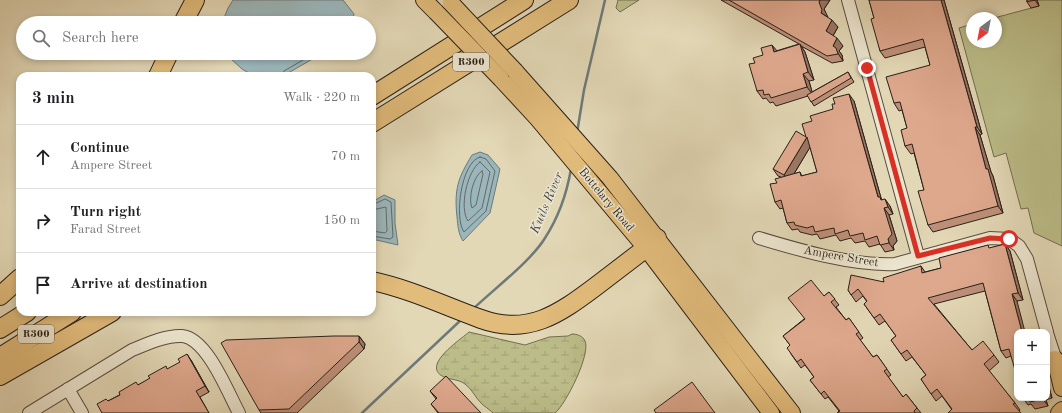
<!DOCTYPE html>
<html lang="en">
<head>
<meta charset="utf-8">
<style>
  body { margin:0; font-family:"Old Standard TT",serif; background:#f2f2f2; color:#202124 }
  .controls { position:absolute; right:12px; bottom:12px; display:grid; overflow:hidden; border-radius:8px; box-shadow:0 2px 6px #0003 }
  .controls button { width:36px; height:36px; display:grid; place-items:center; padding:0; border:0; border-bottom:1px solid #e0e0e0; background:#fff; color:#202124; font:20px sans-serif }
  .compass { position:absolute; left:966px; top:12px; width:36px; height:36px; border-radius:50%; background:#fff; box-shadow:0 2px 6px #0003; rotate:212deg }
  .stop { position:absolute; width:12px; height:12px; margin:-9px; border:3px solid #d93025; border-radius:50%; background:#fff }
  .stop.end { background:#d93025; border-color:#fff; box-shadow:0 1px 4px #0008 }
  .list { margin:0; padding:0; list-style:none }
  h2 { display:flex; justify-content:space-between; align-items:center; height:52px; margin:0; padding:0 16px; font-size:17px }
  h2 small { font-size:13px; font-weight:400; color:#757577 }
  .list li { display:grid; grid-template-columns:26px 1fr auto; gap:12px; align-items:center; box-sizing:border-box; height:64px; padding:0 16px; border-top:1px solid #e0e0e0 }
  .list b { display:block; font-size:15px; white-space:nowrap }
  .list p { margin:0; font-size:13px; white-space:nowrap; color:#757577 }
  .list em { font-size:13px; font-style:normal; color:#757577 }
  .icon { flex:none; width:22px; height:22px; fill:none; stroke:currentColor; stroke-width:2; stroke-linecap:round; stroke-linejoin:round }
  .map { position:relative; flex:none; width:1062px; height:413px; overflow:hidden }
  .search { position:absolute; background:#fff; box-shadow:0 2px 6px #0003; left:16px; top:16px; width:360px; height:44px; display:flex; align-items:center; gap:10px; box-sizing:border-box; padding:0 14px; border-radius:22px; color:#757577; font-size:15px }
  .panel { position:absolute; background:#fff; box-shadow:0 2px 6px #0003; left:16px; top:72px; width:360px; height:244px; border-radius:12px }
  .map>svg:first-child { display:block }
  .grass { fill:#bbbc88; stroke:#726e50 }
  .wetland { fill:url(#wetland-marsh); stroke:#726e50 }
  .water { fill:#9bb6ba; stroke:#6d7a79 }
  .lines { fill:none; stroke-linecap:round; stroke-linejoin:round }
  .shore { stroke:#626a69; stroke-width:1 }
  .stream { stroke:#6d7a79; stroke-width:2.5 }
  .minor-casing { stroke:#584d40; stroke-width:14 }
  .major-casing { stroke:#291f18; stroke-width:18 }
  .highway-casing { stroke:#291f18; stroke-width:20 }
  .minor { stroke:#ede6d0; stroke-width:12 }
  .major { stroke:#e2bc7b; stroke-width:16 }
  .highway { stroke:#e2bc7b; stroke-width:18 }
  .major-bridge-casing { stroke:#291f18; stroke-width:18; stroke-linecap:butt }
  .major-bridge { stroke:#e2bc7b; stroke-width:16 }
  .wall { fill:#bf9079; stroke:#291f18; fill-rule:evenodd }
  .shaded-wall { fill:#9b7663; stroke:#291f18 }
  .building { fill:#dea88d; stroke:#291f18 }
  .route { stroke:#d93025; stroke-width:5 }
  .labels { text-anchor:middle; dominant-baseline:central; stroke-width:3; stroke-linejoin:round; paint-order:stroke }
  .shield { fill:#ede6d0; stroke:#645b4f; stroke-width:1 }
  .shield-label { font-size:11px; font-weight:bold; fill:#291f18 }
  .street-label { font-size:12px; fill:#291f18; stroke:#ede6d0 }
  .water-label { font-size:13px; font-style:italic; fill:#4b4c49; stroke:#ede6d0 }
</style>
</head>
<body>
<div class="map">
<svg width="1062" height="413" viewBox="0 0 1062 413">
  <defs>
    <pattern id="wetland-marsh" width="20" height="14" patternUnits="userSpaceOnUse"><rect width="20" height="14" fill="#bbbc88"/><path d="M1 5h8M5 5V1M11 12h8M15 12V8" fill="none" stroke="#a1a175"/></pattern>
  </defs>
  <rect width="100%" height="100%" fill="#e3d8b6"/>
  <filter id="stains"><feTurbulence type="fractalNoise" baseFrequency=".005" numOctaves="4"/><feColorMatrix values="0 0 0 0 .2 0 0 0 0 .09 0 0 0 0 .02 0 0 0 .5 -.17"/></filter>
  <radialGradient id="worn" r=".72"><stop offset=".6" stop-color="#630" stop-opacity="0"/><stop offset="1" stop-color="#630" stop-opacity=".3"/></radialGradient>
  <g class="grass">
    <path d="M618,0h21l-19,12 -4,-4z"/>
    <path d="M1037,0h25v246l-28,-13 -6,-25 -7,1 -15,-56 -12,4 -35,-129 13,-4v18h24v-24h-2l45,-12z"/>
  </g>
  <path class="wetland" d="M469,332l56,13 24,-8 19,-1 4,-2c5,0 11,2 13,7 6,13 -19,63 -30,72h-62c-4,-4 -8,-6 -12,-10 -6,-6 -9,-14 -16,-19 -7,-5 -14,-4 -21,-7 -24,-11 16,-37 25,-45z"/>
  <g class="water">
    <path d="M233,0h110l11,14 -2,9h-130l6,-15z"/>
    <path d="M228,53h95l-40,23h-29l-12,-7 -11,-10z"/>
    <path d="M480,152l8,3 12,14 -10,44 -27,28c-5,-8 -5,-15 -6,-24 -3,-28 1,-39 15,-62z"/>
    <path d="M384,195l11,5v23l3,22 -26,-6v-37z"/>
  </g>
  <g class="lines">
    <g class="shore">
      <path d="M282,76l2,-5 31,-18"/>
      <path d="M480,157l6,2 9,12 -9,40 -22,21c-10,-14 -3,-70 16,-75z"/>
      <path d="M480,162l10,10 -8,36 -14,13c-9,-13 -1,-50 12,-59z"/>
      <path d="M482,171l1,3 -7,31 -4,3c-4,-9 1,-32 10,-37z"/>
      <path d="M372,205l13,-6 6,3 2,35 -3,2 -18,-3"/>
      <path d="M372,210l14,-3 1,24 -2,2 -13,-2"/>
    </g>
    <g class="stream">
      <path d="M577,133l7,-43 21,-90"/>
      <path d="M473,309c21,-20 58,-48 72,-71 13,-20 22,-46 26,-69"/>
      <path d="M362,413l100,-94"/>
    </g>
    <defs>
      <g id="minor">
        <path d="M848,0l70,256"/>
        <path d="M759,238c40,12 94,28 136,26l95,-26 19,1 10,7 8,13 20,73"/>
        <path d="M1047,333l11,34"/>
        <path d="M68,389l14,24"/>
        <path d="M29,413l103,-63c15,-6 34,-15 50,-14 25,2 46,57 57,77"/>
      </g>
      <g id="major">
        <path d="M424,0l12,12"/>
        <path d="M515,71l95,107 182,235"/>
        <path d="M501,79l37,40 108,129 125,165"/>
        <path d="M1055,359l7,29"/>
        <path d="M1059,413l3,-3"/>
      </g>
      <g id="highway">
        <path d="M183,23l12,-23"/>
        <path d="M158,76l11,-23"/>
        <path d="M372,96l152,-96"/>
        <path d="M372,123l197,-123"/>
        <path d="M372,281c38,8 73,25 109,38 47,17 78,-5 114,-32 17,-13 34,-26 51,-39l11,-10"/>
        <path d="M0,296l20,-18"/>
        <path d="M0,329l27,-17"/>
        <path d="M0,357l72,-45"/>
        <path d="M0,376l112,-64"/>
      </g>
    </defs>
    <use href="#minor" class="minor-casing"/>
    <use href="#major" class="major-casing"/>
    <use href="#highway" class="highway-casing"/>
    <use href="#minor" class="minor"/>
    <use href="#major" class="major"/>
    <use href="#highway" class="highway"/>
    <defs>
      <g id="major-bridge">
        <path d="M451,3l64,68"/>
        <path d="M436,12l65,67"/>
      </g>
    </defs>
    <use href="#major-bridge" class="major-bridge-casing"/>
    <use href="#major-bridge" class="major-bridge"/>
  </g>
  <g class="wall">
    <path d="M721,0h109l-6,9 3,8 11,10 -5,9 10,10 -4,5 3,4 1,6 -11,2 -31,-17 4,6 9,28 -5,1 3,11 36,-20 6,10 -40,24 -6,-10 -32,10 -3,-4 -3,1 -4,-5 -3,1 -6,-8 -2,-28 21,-12 23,-7z"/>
    <path d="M869,0h75l38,134 -2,1 11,37 2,4 10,37 -70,19 -5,-7 -4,-35 -10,-37 -3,1 -6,-8 2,-18 -5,-18 -3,1 -5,-8 36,-38 -5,-18 -40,11 -5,-7 -6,-33z"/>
    <path d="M1027,0h10l2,6 -8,2 -4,-6z"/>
    <path d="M854,101l27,97 1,2 8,6 3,8 -4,1 8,26 -4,5 1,4 -9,2 -5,-8 -11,3 -4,-6 -10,2 -4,-5 -11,3 -4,-6 -16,4 -3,-5 -5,1 -12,-3 -2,-3 -6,1 -5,-7 -4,-15 -3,1 -5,-7 6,-25 -3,-1 -5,-7 33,-32 6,-16 21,-12zM810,147l7,25 -15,4 -2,-4 -6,2z"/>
    <path d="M1005,244l5,7 13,49 -6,1 -6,55 -5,2 -5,-7 -16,-60 -51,13 38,46 22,5 5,7 -10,9 26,32 5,7 -1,1 -67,-1 -10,-14 -6,5 -15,-22 5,-4 -14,-18 -6,4 -15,-21 5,-4 -11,-15 -6,4 -15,-21 3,-2 -4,-6 -7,6 -8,-12 36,-8 37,-16 4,6 16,-4 50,-20z"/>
    <path d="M829,292l10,13 -3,2 10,13 3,-2 14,20 -3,2 13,17 4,-2 14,20 -3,2 15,20 3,-3 15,19h-84l2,-2 -11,-14 -3,2 -15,-19 4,-3 -9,-12 -4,3 -10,-14 -1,-9 -7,-9 21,-17 20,-23z"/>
    <path d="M359,336l6,8 -1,5 -67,64h-36l-2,-3z"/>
    <path d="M191,360l18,32 -9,5 9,16h-107l6,-12 60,-32z"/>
    <path d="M1047,380l5,18 -6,2 2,6 -13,3 -4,-5 -3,1 -5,-7h24z"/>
    <path d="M430,391l51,22h-43l-7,-9 5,-5z"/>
  </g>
  <g class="shaded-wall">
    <path d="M820,0h10l-6,9 4,8 -7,-4 -2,-11z"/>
    <path d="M941,0h3l38,134 -5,-7z"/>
    <path d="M1035,0h2l2,6z"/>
    <path d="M832,20l6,7 -7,12 -5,-8z"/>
    <path d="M837,38l6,8 -4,5 3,4 1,6 -10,-15z"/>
    <path d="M800,44l5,8 9,28 -6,-8z"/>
    <path d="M772,45l6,7h-4z"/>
    <path d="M803,74l6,7 4,14 -6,-8z"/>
    <path d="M849,94l5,7 27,97 4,6 -7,-7z"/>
    <path d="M975,127l5,8 11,37 2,4 10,37 -5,-7 -12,-37z"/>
    <path d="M807,137l5,7 -23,38 -5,-7z"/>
    <path d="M885,199l5,7 3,8 -5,-7z"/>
    <path d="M884,208l5,7 8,26 -4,5 1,4 -5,-7 -1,-4z"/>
    <path d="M1005,244l5,7 13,49 -5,-7z"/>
    <path d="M1012,294l5,7 8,31h-3z"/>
    <path d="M359,336l6,8 -1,5 -5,-7z"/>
    <path d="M187,354l4,6 18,32 -4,-6z"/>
    <path d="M1047,380l5,18 -5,-7z"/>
    <path d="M1042,398h3l1,2 2,6z"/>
  </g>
  <g class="building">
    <path d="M729,0h91l-1,2 3,8 -1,3 11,7 -6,11 11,7 -4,8 3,2 2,6 -11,2z"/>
    <path d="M869,0h72l36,127h-2l11,42h2l10,37 -70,19 -10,-34 6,-1 -12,-46 -7,2 -4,-16 6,-2 -7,-26 -6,1 -8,-26 44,-12 -7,-26 -43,12 -9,-32 3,-1z"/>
    <path d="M1027,0h8l-8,2z"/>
    <path d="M800,44l8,28 -5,2 4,13 -36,11 -2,-4 -5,1 -1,-5 -6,1 -8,-27 6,-1 -2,-5 10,-3 -2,-7 11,-3 2,7z"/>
    <path d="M848,72l3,6 -40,24 -4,-7z"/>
    <path d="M849,94l29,103h2l1,3 4,-1 3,8 -4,1 8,26 -4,5 1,4 -9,2 -3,-9 -12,4 -2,-7 -13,3 -2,-6 -13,4 -1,-6 -19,4 -2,-6 -6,2 -12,-3 -1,-3 -7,1 -6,-23 -6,2 -5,-18 7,-1 -2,-4 25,-7 1,4 16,-4 -10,-35 -23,38 -11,-6 23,-38 10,6 -4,-13 10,-3 -2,-5 23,-7 -1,-5h3l-2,-6z"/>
    <path d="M1005,244l13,49 -6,1 10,38h-5v45l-8,-28 -8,2 -18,-68 -55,15 44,52 11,-9 11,14 -10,9 31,39 -2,1 8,9h-73l4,-4 -15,-20 -6,5 -10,-15 5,-4 -19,-25 -6,4 -10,-14 5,-4 -16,-22 -6,4 -10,-14 3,-3 -9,-12 -7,6 -3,-5 3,-15 33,7 -1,-4 38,-12 1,7 19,-5 -2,-10 49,-13 1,3z"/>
    <path d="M811,280l13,16 5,-4 6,7 -4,3 15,18 3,-2 10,14 -3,2 17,23 4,-2 10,14 -3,2 19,26 3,-3 11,14 -3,3 1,2h-78l3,-2 -16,-20 -3,3 -11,-14 4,-3 -13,-18 -4,3 -10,-14 3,-3 -7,-9 22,-17 -17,-21z"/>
    <path d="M334,336h25v6l-70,67 -30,1 -38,-67 5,-3z"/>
    <path d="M187,354l18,32 -9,5 13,22h-107l-5,-9 9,-5 2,2 12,-6 -1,-3 17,-10 2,3 12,-7 -2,-2 18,-10 1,3 13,-7 -2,-3z"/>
    <path d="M446,376l35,37h-42l-8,-9 6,-6 -7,-7z"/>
    <path d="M692,382l23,31h-59l-2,-3z"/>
    <path d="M1029,398h13l1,1 -13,3z"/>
  </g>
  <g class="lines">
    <path class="route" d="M867,68l51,188 72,-18 19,1"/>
  </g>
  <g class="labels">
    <g class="shield">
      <rect x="453" y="53" width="36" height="18" rx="3"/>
      <rect x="18" y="325" width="36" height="18" rx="3"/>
    </g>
    <g class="shield-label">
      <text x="471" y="62">R300</text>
      <text x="36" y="334">R300</text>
    </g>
    <g class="street-label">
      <text transform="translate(606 200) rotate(50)">Bottelary Road</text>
      <text transform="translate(841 257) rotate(10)">Ampere Street</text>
    </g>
    <g class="water-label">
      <text transform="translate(547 203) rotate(-67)">Kuils River</text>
    </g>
  </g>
  <rect width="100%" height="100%" filter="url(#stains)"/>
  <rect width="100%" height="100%" fill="url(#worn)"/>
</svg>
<div class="controls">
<button>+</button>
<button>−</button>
</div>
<svg class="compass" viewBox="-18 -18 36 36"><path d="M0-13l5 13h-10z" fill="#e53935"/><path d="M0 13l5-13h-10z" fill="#757577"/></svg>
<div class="stop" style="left:1009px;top:239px"></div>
<div class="stop end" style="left:867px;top:68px"></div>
<div class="search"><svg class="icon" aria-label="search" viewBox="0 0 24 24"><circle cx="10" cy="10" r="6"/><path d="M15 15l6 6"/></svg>Search here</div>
<section class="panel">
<h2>3 min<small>Walk · 220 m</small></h2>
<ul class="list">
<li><svg class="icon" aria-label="ahead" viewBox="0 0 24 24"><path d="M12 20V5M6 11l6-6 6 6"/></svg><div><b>Continue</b><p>Ampere Street</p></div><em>70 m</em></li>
<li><svg class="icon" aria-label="right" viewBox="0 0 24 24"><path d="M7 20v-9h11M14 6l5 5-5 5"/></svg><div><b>Turn right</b><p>Farad Street</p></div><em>150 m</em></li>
<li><svg class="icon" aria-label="arrive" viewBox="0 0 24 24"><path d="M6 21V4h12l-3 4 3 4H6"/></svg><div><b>Arrive at destination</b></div></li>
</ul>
</section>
</div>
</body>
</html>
